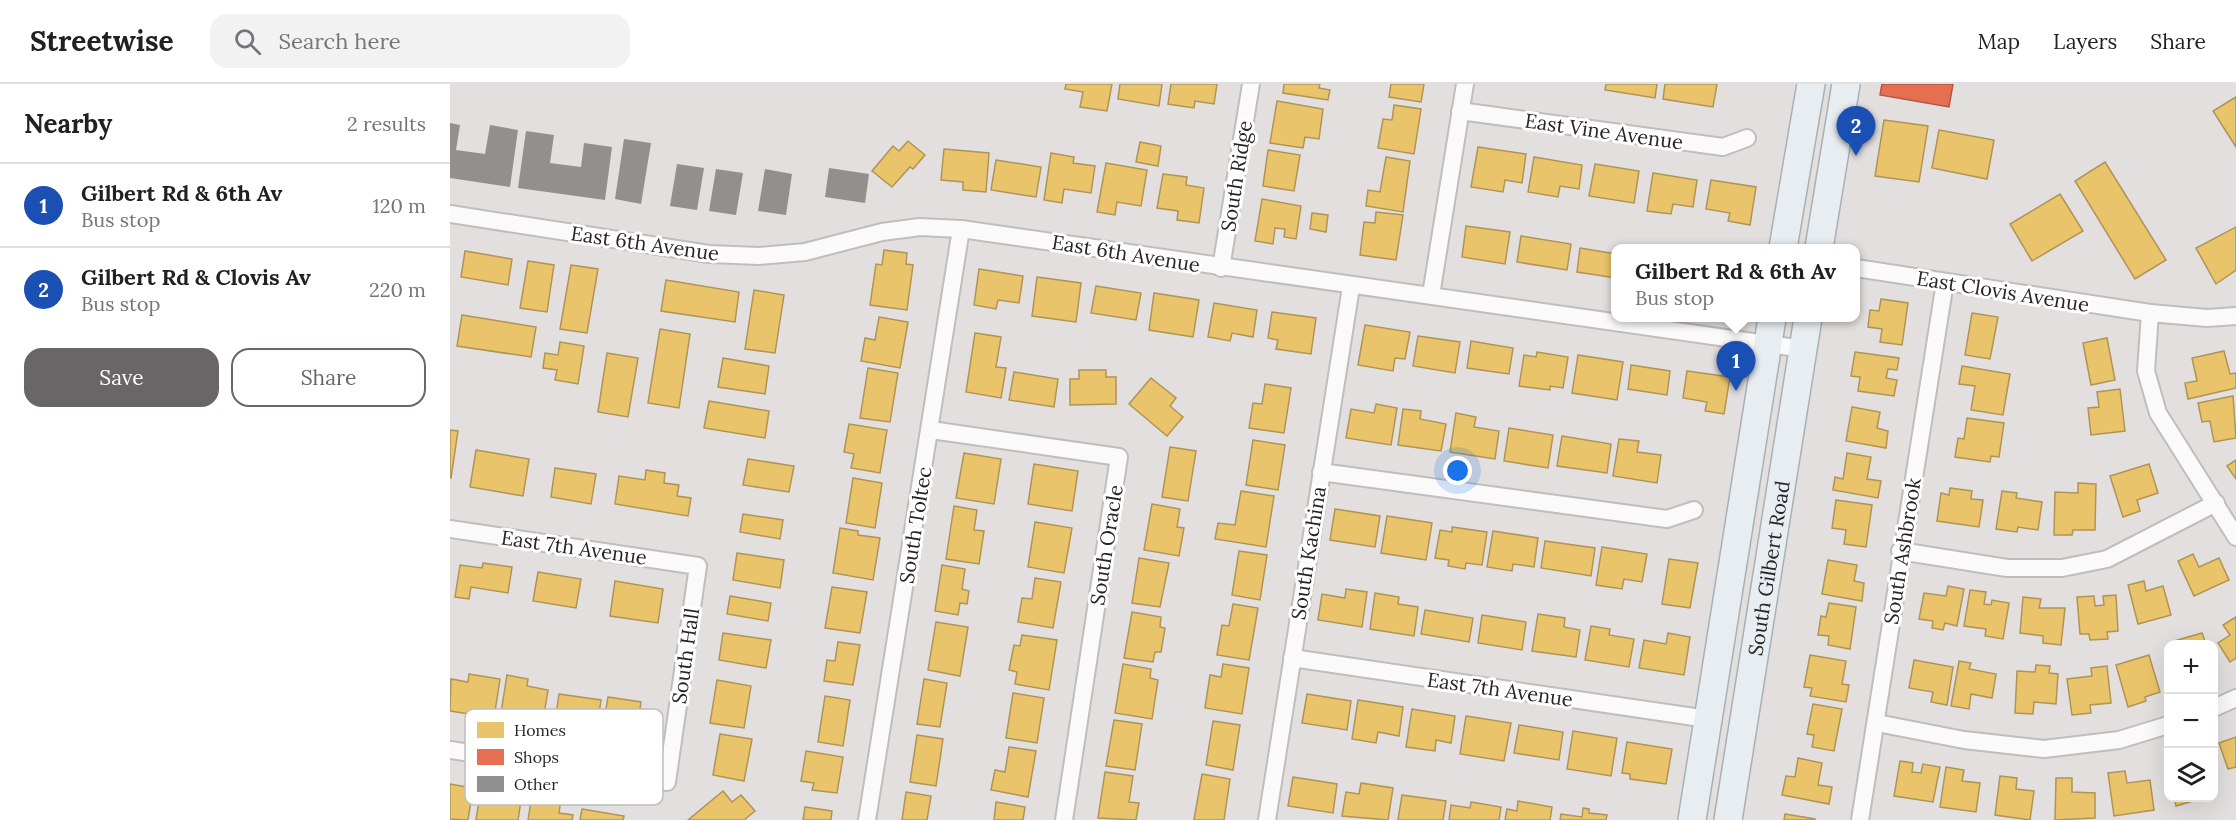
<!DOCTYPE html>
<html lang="en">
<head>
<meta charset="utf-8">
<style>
  body { margin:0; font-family:Lora,serif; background:#f2f2f2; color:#202124 }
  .controls { position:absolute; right:18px; bottom:18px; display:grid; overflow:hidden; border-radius:12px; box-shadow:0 6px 24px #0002 }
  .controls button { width:54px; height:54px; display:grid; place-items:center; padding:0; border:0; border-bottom:2px solid #e0e0e0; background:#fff; color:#202124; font:30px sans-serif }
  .you { position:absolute; left:1008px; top:387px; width:21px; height:21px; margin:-15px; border:4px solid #fff; border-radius:50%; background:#1a73e8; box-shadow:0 0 0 9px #1a73e833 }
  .badge { display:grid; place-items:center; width:39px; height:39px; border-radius:50%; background:#6a6566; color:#fff; font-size:20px; font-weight:700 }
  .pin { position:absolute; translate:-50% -50px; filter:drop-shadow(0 2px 3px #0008) }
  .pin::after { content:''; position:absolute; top:32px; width:21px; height:18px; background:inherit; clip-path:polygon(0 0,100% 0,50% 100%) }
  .popup { position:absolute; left:1161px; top:160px; width:249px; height:78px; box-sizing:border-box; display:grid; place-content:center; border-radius:12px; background:#fff; filter:drop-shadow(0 2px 4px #0005); font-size:20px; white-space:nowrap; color:#757577 }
  .popup b { font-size:22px; color:#202124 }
  .popup::after { content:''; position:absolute; left:50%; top:100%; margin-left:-12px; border:12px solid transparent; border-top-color:#fff }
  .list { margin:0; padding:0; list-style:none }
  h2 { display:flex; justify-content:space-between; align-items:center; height:78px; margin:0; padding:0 24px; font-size:26px }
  h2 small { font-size:20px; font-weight:400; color:#757577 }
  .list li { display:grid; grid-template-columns:39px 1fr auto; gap:18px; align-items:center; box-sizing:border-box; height:84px; padding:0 24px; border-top:2px solid #e0e0e0 }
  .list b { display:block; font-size:22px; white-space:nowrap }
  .list p { margin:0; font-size:20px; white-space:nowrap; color:#757577 }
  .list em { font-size:20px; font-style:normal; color:#757577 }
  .actions { display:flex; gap:12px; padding:18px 24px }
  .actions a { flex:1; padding:14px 0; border:2px solid #6a6566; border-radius:18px; text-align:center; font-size:21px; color:#6a6566 }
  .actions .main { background:#6a6566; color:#fff }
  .icon { flex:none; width:33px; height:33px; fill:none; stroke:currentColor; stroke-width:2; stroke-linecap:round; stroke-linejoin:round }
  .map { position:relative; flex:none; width:1786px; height:736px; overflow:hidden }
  header { display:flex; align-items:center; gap:36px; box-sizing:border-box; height:84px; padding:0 30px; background:#fff; border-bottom:2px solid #e0e0e0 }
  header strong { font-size:28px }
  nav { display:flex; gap:33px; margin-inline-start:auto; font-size:21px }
  .search { width:420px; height:54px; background:#f2f2f2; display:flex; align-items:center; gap:15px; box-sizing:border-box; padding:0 21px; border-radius:18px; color:#757577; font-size:22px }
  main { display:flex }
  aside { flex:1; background:#fff }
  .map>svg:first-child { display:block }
  .homes { fill:#e9c46a; stroke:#af9455; stroke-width:1.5 }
  .shops { fill:#e76f51; stroke:#ae5844; stroke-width:1.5 }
  .building { fill:#938f8f }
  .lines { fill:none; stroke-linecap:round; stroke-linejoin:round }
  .minor-casing { stroke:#c1bdbd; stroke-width:20 }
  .primary-casing { stroke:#a8b0b5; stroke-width:30 }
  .minor { stroke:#fbfafa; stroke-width:16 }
  .primary { stroke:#e7edf1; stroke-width:27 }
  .labels { text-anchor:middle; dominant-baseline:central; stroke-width:6; stroke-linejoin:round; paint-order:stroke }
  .street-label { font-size:20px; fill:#282425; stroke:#fff }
  .key { fill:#fff; stroke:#bebdbe; stroke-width:1.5 }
  .key-label { font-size:16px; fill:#282425 }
</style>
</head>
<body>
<header>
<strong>Streetwise</strong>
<div class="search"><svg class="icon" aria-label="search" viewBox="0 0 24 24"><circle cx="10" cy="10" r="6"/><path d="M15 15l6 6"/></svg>Search here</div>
<nav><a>Map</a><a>Layers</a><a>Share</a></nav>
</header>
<main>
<aside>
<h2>Nearby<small>2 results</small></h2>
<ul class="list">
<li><span class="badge" style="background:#1a4fb4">1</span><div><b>Gilbert Rd &amp; 6th Av</b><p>Bus stop</p></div><em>120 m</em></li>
<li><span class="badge" style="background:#1a4fb4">2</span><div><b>Gilbert Rd &amp; Clovis Av</b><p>Bus stop</p></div><em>220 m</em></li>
</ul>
<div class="actions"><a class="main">Save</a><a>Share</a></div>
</aside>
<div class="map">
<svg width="1786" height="736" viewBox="0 0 1786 736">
  <rect width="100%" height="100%" fill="#e4dfdf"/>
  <g class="homes">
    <path d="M616,0h46l-5,27 -27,-4 3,-15 -18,-3z"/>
    <path d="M670,0h42l-3,22 -41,-7z"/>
    <path d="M721,0h46l-3,20 -19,-3 -1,7 -26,-4z"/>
    <path d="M834,0h36l-1,4 11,2 -2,10 -45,-7z"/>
    <path d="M941,0h33l-3,18 -32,-5z"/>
    <path d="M1156,0h51l-2,14 -50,-8z"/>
    <path d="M1215,0h52l-4,23 -50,-8z"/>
    <path d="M1786,13v50l-23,-36z"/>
    <path d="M827,17l46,8 -4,30 -14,-2 -2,11 -33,-5z"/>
    <path d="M944,21l27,4 -7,45 -36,-6 5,-29 9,1z"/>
    <path d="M1434,36l44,6 -9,56 -44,-6z"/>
    <path d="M1489,46l55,10 -7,39 -55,-11z"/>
    <path d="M458,57l17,14 -12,14 -3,-2 -18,20 -20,-16 21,-25 6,5z"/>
    <path d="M690,58l21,4 -3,20 -22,-4z"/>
    <path d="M1028,63l48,7 -4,29 -17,-3 -2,12 -32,-5z"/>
    <path d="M494,65l45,4 -3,39 -23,-2v-8l-22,-2z"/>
    <path d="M818,66l32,5 -6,36 -31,-5z"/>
    <path d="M601,69l23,4 -1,6 22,3 -4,27 -27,-4 -2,14 -18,-3z"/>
    <path d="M936,73l24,4 -7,51 -37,-6 2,-16 12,2z"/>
    <path d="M1084,73l48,8 -3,24 -19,-3 -2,11 -30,-5z"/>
    <path d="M546,76l45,7 -5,30 -45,-7z"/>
    <path d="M1655,78l61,98 -31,19 -60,-98z"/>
    <path d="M656,79l41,7 -6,36 -24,-4 -2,13 -18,-3z"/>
    <path d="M1145,80l44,7 -5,32 -45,-7z"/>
    <path d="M1203,89l44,7 -4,27 -20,-3 -2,10 -24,-3z"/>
    <path d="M713,90l24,3 -1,8 18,3 -5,35 -22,-3 1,-9 -21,-3z"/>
    <path d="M1261,96l45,7 -6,38 -22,-4 2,-8 -24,-4z"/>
    <path d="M1610,110l23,37 -51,30 -22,-37z"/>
    <path d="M812,115l39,7 -5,33 -12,-2 1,-8 -10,-1 -2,16 -18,-3z"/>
    <path d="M926,128l27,3 -7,45 -36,-5 4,-33 11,1z"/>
    <path d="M862,129l16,2 -2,17 -16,-3z"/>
    <path d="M1016,142l44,6 -5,32 -43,-7z"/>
    <path d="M1786,143v43l-20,14 -20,-36z"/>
    <path d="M1071,152l50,8 -4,26 -50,-8z"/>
    <path d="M1130,164l36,6v24l-39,-6z"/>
    <path d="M434,166l23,3 -1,11 7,1 -6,45 -37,-5 6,-41 6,1z"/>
    <path d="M15,167l47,8 -4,26 -47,-8z"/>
    <path d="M78,177l26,4 -7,47 -27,-4z"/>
    <path d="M121,181l27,4 -11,64 -27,-4z"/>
    <path d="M529,185l44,7 -4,27 -21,-3 -2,9 -22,-4z"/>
    <path d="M587,193l44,6 -5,39 -44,-6z"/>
    <path d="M216,196l73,12 -4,30 -74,-11z"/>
    <path d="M646,202l45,7 -5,27 -45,-7z"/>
    <path d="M304,206l30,5 -9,58 -30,-4z"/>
    <path d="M704,209l45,7 -6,37 -44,-7z"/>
    <path d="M1431,215l27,4 -6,42 -22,-3 2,-13 -14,-2 2,-17 9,1z"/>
    <path d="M764,219l43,7 -4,27 -21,-4 -2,8 -22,-4z"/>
    <path d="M822,228l44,6 -5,36 -35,-5 2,-9 -10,-2z"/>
    <path d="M1522,229l26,4 -8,42 -25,-4z"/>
    <path d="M12,231l74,12 -5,30 -74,-11z"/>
    <path d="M429,233l29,5 -8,46 -39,-7 4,-23 10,2z"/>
    <path d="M915,241l45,7 -5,27 -10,-1 -2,13 -35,-6z"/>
    <path d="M210,245l30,5 -11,74 -31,-5z"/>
    <path d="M525,249l26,4 -5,30 10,1 -5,30 -35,-6z"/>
    <path d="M968,252l42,6 -5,31 -42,-7z"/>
    <path d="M1657,254l8,42 -24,5 -8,-42z"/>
    <path d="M1021,257l42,7 -4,26 -42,-6z"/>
    <path d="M110,258l24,4 -6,38 -23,-4 2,-10 -14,-2 2,-15 13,2z"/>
    <path d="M1774,267l6,23 6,-1v15l-48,11 -3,-16 12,-2 -5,-23z"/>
    <path d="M1087,268l31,5 -5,31 -13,-2v4l-31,-4 5,-31 12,2z"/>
    <path d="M1405,268l44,6 -2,12 -9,-1 -2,9 11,2 -3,16 -36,-5 2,-14 -9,-1z"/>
    <path d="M157,269l31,5 -10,59 -30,-5z"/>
    <path d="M1128,271l45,7 -6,38 -45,-7z"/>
    <path d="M273,274l46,8 -4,28 -47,-7z"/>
    <path d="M1181,281l39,6 -3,24 -39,-6z"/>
    <path d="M1512,282l48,8 -7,41 -32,-5 4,-24 -16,-2z"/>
    <path d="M418,284l30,5 -8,49 -30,-4z"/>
    <path d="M629,286h27v7h10v27l-46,1v-26h9z"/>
    <path d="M1237,287l43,6 -6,37 -19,-3 2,-9 -24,-4z"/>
    <path d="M564,288l44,7 -4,28 -45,-7z"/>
    <path d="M701,294l25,20 -6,8 13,11 -16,19 -38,-32z"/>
    <path d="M815,300l26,4 -7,45 -35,-5 4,-25 9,1z"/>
    <path d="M1670,305l5,42 -34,4 -3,-27 11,-1 -2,-15z"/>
    <path d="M1783,312l3,42 -22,4 -4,-21 -8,1 -4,-19z"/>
    <path d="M259,317l60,10 -4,27 -61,-10z"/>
    <path d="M926,320l21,4 -6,37 -45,-7 5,-29 23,4z"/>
    <path d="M1402,323l28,5 -3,16 11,3 -2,17 -40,-7z"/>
    <path d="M953,325l18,2 -1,8 26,5 -5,27 -43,-6z"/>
    <path d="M1006,329l20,4 -2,10 25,4 -4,28 -45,-7z"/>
    <path d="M1517,334l37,5 -5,34 -8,-1 -1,6 -35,-5 3,-19 6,1z"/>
    <path d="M399,340l38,6 -7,43 -29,-5 3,-14 -10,-2z"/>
    <path d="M1059,344l44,7 -5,33 -44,-7z"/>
    <path d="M0,346l8,1 -7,47h-1z"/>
    <path d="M1112,352l49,8 -4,29 -50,-7z"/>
    <path d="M1169,355l20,2 -2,11 24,3 -4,28 -44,-7z"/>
    <path d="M803,356l32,5 -7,45 -32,-5z"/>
    <path d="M720,363l26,4 -8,50 -26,-4z"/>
    <path d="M26,366l53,9 -6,37 -53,-9z"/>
    <path d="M514,369l37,6 -7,45 -38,-6z"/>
    <path d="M1397,369l24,4 -4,22 14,2 -3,17 -45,-8 2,-13 8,2z"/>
    <path d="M298,375l46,7 -5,26 -46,-7z"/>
    <path d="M1786,376v19l-9,-13z"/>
    <path d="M584,380l44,7 -6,40 -44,-7z"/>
    <path d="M1699,380l9,29 -21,7 3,11 -17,6 -13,-41z"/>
    <path d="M105,384l41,6 -5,30 -40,-7z"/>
    <path d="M196,386l19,3 -1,10 15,2 -2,11 14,2 -3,18 -73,-12 4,-28 26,4z"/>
    <path d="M403,394l29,5 -7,45 -29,-5z"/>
    <path d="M1628,399l18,1 -1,46h-22l-1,5h-18l1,-43 23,1z"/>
    <path d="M1500,404l22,3 -1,8 12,1 -4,27 -42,-6 4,-28 8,2z"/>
    <path d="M791,407l33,5 -8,51 -51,-8 3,-16 17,2z"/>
    <path d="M1552,407l15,2 -1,5 26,4 -4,28 -20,-3 -1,5 -21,-3z"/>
    <path d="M1386,416l36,5 -6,42 -22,-3 2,-14 -14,-2z"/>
    <path d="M702,420l28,5 -3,18 7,1 -5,28 -35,-6z"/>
    <path d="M504,422l23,4 -3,20 10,1 -5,33 -33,-5z"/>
    <path d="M885,425l45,7 -5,31 -45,-7z"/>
    <path d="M293,430l40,6 -3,19 -40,-7z"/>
    <path d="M937,432l45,7 -6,37 -45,-7z"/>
    <path d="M585,438l37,6 -8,45 -36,-6z"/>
    <path d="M1002,443l35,5 -5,33 -16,-2 -1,6 -17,-3 1,-6 -14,-2 5,-28 12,2z"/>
    <path d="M390,444l18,3v4l22,3 -7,42 -40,-7z"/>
    <path d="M1043,447l45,7 -4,29 -21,-3 -1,7 -25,-4z"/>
    <path d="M1095,457l50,7 -4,28 -50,-8z"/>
    <path d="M1152,463l45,7 -5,28 -18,-3 -2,10 -26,-4z"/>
    <path d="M789,467l28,4 -7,45 -28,-5z"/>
    <path d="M287,469l47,7 -4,28 -47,-8z"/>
    <path d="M1743,470l6,13 20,-9 10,22 -35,16 -16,-35z"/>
    <path d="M689,474l30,5 -9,44 -28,-4z"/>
    <path d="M1219,475l29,4 -8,45 -28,-4z"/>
    <path d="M1378,476l29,5 -3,16 10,2 -2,18 -40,-7z"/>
    <path d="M33,479l29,4 -4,26 -37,-6 -2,12 -14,-2 5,-32 22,3z"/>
    <path d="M492,481l23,4 -3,20 7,2 -2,13 -7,-1 -2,12 -23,-4z"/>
    <path d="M88,488l43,7 -5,29 -43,-7z"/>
    <path d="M585,494l26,4 -8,46 -35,-6 4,-24 10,1z"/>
    <path d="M165,497l48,8 -5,34 -48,-7z"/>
    <path d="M1694,497l2,10 17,-5 8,29 -33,9 -10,-39z"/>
    <path d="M1498,502l16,3 -7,37 -12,-3 -2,7 -11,-2 1,-7 -14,-2 5,-26 22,3z"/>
    <path d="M382,503l35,5 -7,41 -35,-5z"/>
    <path d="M896,505l21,3 -5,35 -44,-7 4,-26 23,4z"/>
    <path d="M1520,506l16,2 -2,12 7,1 1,-5 17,3 -6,36 -18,-3 1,-7 -22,-3z"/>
    <path d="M925,509l24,4 -1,7 20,3 -4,29 -44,-7z"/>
    <path d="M1666,511l2,36 -11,1 1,7 -18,1 -1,-6h-9l-3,-37 17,-1 1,10 9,-1 -1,-9z"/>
    <path d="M280,512l41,7 -3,18 -41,-7z"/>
    <path d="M1573,513l18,2 -2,9h26l-4,37 -18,-2v-7l-23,-3z"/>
    <path d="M1379,519l27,4 -6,42 -22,-4 1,-9 -11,-1 3,-19 5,1z"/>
    <path d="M783,520l25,4 -9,52 -32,-5 5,-30 7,1z"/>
    <path d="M975,526l48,8 -4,24 -48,-8z"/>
    <path d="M682,528l29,5 -1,10 5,1 -4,24h-6l-2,10 -29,-4z"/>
    <path d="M1088,530l27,4 -1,9 16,3 -4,27 -44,-6z"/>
    <path d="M1032,531l44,7 -4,28 -44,-7z"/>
    <path d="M1786,533v41l-6,4 -12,-19 12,-8 -7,-10z"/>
    <path d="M486,538l32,5 -8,49 -32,-6z"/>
    <path d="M1141,542l19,3 -1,6 25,4 -5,28 -44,-7z"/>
    <path d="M273,549l48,7 -5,28 -47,-8z"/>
    <path d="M1218,549l22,4 -6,38 -45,-7 5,-28 22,4z"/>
    <path d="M1752,549l4,11h-31l-1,-3z"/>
    <path d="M572,551l35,5 -8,50 -34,-6 2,-12 -8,-2 5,-25 6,1z"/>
    <path d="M388,558l22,3 -7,40 -29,-4 3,-21 8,1z"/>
    <path d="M1360,571l36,6 -4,23 7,1 -3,17 -36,-6 2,-8 -8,-1z"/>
    <path d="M1699,571l11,37 -15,5 1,4 -18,6 -12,-42z"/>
    <path d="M1464,576l39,7 -6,38 -16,-3 2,-10 -24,-4z"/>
    <path d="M1509,577l12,2 -2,6 27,5 -4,24 -21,-4 -2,15 -18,-3z"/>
    <path d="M673,580l28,5 -1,9 8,2 -6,39 -37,-6z"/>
    <path d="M773,580l26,4 -7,46 -37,-6 5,-33 11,2z"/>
    <path d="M1586,581l14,1 -1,7 9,1 -2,30 -22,-2 -1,12 -18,-1 2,-42 18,1z"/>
    <path d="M1657,582l4,37 -21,2 1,8 -19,2 -5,-36 25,-3 -1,-8z"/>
    <path d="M19,590l31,5 -6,39 -44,-7 1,-32 17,3z"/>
    <path d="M57,591l21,4 -1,7 21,4 -4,24 -21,-4 -2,12 -21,-3z"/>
    <path d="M474,595l23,4 -7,44 -23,-3z"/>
    <path d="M267,596l34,6 -7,42 -34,-5z"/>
    <path d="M563,609l31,5 -7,45 -31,-5z"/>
    <path d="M109,610l42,6 -5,34 -42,-6z"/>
    <path d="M857,610l44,7 -4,29 -45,-7z"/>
    <path d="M375,612l25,4 -7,46 -25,-4z"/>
    <path d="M158,613l33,5 -1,7 11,2 -4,30 -45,-8z"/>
    <path d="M908,616l45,7 -4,29 -21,-4 -2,11 -24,-4z"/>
    <path d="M1363,620l29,5 -8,42 -22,-4 2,-12 -7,-1z"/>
    <path d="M962,625l43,7 -4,27 -15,-3 -1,11 -29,-4z"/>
    <path d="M1016,632l45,7 -7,38 -44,-7z"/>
    <path d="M664,636l28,4 -7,46 -29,-4z"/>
    <path d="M763,637l27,4 -7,45 -27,-5z"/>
    <path d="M1069,641l44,7 -4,28 -45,-7z"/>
    <path d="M1123,647l44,7 -6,38 -44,-7z"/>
    <path d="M270,650l32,5 -8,42 -31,-6z"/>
    <path d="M467,651l26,4 -7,47 -26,-4z"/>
    <path d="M1786,653v30l-8,2 -9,-26z"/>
    <path d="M1177,658l45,7 -6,35 -36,-5v-5l-8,-1z"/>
    <path d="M559,663l27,4 -8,46 -37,-7 4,-20 10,2z"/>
    <path d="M356,667l37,6 -6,36 -25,-3 2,-7 -13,-2z"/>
    <path d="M1348,674l24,5 -4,22 14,2 -3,17 -47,-9 4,-19 9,1z"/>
    <path d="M1450,677l13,2 -1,9 9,1 2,-9 17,3 -7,35 -39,-6z"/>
    <path d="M1496,683l18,3 -2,11 18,2 -4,29 -36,-5z"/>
    <path d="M1675,687l2,12 23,-3 4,30 -40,6 -6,-43z"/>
    <path d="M655,688l28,4 -4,26 10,1 -3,17 -38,-2z"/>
    <path d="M752,690l28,5 -6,41h-30z"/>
    <path d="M1550,692l17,2 -1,11 18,2 -4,29 -35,-5z"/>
    <path d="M843,693l44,7 -4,29 -45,-7z"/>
    <path d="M1606,694h16v14l23,1v25l-40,2z"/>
    <path d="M911,699l32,5 -5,32 -46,-4 4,-24 13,2z"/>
    <path d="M0,700l23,4 -5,32 -18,-1z"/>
    <path d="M45,705l27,5 -4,26h-42l3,-19 13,3z"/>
    <path d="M273,707l9,11 9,-7 14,16 -11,9h-56z"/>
    <path d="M456,708l25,4 -4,24h-25z"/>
    <path d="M82,711l29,4 -2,14 14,2 -1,5h-44z"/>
    <path d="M952,711l44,6 -3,19h-45z"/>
    <path d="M1724,714h26v1l-24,7z"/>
    <path d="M1068,717l34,6 -2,13h-45l2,-11 10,2z"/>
    <path d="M546,718l29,5 -2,13h-29z"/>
    <path d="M1021,718l30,5 -2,13h-50l2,-15 19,3z"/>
    <path d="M355,723l27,4 -1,9h-28z"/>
    <path d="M1133,724l6,1v4l18,2 -1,5h-46l1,-6 21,3z"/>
    <path d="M132,725l42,7 -1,4h-43z"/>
    <path d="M1335,730l30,5v1h-31z"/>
  </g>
  <path class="shops" d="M1432,0h71l-4,23 -69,-12z"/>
  <g class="building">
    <path d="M0,39l10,2 -4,25 29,4 5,-29 28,5 -8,57 -60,-9z"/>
    <path d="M76,47l28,4 -4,28 31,4 3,-24 28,4 -7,53 -87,-12z"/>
    <path d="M174,55l27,4 -10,61 -26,-5z"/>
    <path d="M227,80l27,4 -7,42 -27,-4z"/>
    <path d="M379,84l40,6 -4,29 -40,-6z"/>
    <path d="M266,85l27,4 -7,42 -27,-4z"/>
    <path d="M315,85l27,5 -6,41 -28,-4z"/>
  </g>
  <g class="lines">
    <defs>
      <g id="minor">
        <path d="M1010,27l263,36 24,-9"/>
        <path d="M0,130l259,40 50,2 46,-4 77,-20 38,-5 41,2c280,41 561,80 842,120"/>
        <path d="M771,184l30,-184"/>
        <path d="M1406,184l294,45 57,5 29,-2"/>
        <path d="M981,211l34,-211"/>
        <path d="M1700,229l-4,58 12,42 78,124"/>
        <path d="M481,346l188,27 -55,363"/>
        <path d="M871,388l346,47 27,-9"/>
        <path d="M0,445l248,37 -31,216 -217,-32"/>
        <path d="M1450,467l107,17h55l45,-9 109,-56"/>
        <path d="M842,574l416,61"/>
        <path d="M1764,624l22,-10"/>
        <path d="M1427,639l87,17 80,9 75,-9 49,-15"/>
        <path d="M417,736l94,-591"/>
        <path d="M817,736l84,-533"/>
        <path d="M1410,736l85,-538"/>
      </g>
      <g id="primary">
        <path d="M1333,164l28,-164"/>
        <path d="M1369,164l27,-164"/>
        <path d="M1242,736l80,-502"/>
        <path id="s1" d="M1278,736l80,-502"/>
      </g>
    </defs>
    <use href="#minor" class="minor-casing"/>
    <use href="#primary" class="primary-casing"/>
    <use href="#minor" class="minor"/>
    <use href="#primary" class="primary"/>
  </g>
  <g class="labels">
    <g class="street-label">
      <text transform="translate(1154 47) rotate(8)">East Vine Avenue</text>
      <text transform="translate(786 92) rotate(-81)">South Ridge</text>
      <text transform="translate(195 159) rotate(8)">East 6th Avenue</text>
      <text transform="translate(676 169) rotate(9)">East 6th Avenue</text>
      <text transform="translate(1553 207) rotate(9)">East Clovis Avenue</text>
      <text transform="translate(465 441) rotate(-81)">South Toltec</text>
      <text transform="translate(656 461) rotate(-81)">South Oracle</text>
      <text transform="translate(124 463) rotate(8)">East 7th Avenue</text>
      <text transform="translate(1452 467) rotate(-81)">South Ashbrook</text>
      <text transform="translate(858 469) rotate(-81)">South Kachina</text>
      <text stroke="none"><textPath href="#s1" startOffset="255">South Gilbert Road</textPath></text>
      <text transform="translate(235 572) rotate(-82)">South Hall</text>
      <text transform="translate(1050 605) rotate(8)">East 7th Avenue</text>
    </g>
  </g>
  <rect x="15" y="625" width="198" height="96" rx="9" class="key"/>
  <rect x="27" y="638" width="27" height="16" fill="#e9c46a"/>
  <rect x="27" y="665" width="27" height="16" fill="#e76f51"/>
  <rect x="27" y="692" width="27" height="16" fill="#938f8f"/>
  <g class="key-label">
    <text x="64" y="652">Homes</text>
    <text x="64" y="679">Shops</text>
    <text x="64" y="706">Other</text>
  </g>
</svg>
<div class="controls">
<button>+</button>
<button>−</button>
<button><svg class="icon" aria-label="layers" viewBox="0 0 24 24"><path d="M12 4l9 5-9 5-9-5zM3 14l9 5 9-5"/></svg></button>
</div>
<div class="you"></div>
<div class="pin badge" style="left:1286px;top:307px;background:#1a4fb4">1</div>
<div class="popup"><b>Gilbert Rd &amp; 6th Av</b>Bus stop</div>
<div class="pin badge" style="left:1406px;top:72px;background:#1a4fb4">2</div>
</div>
</main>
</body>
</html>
